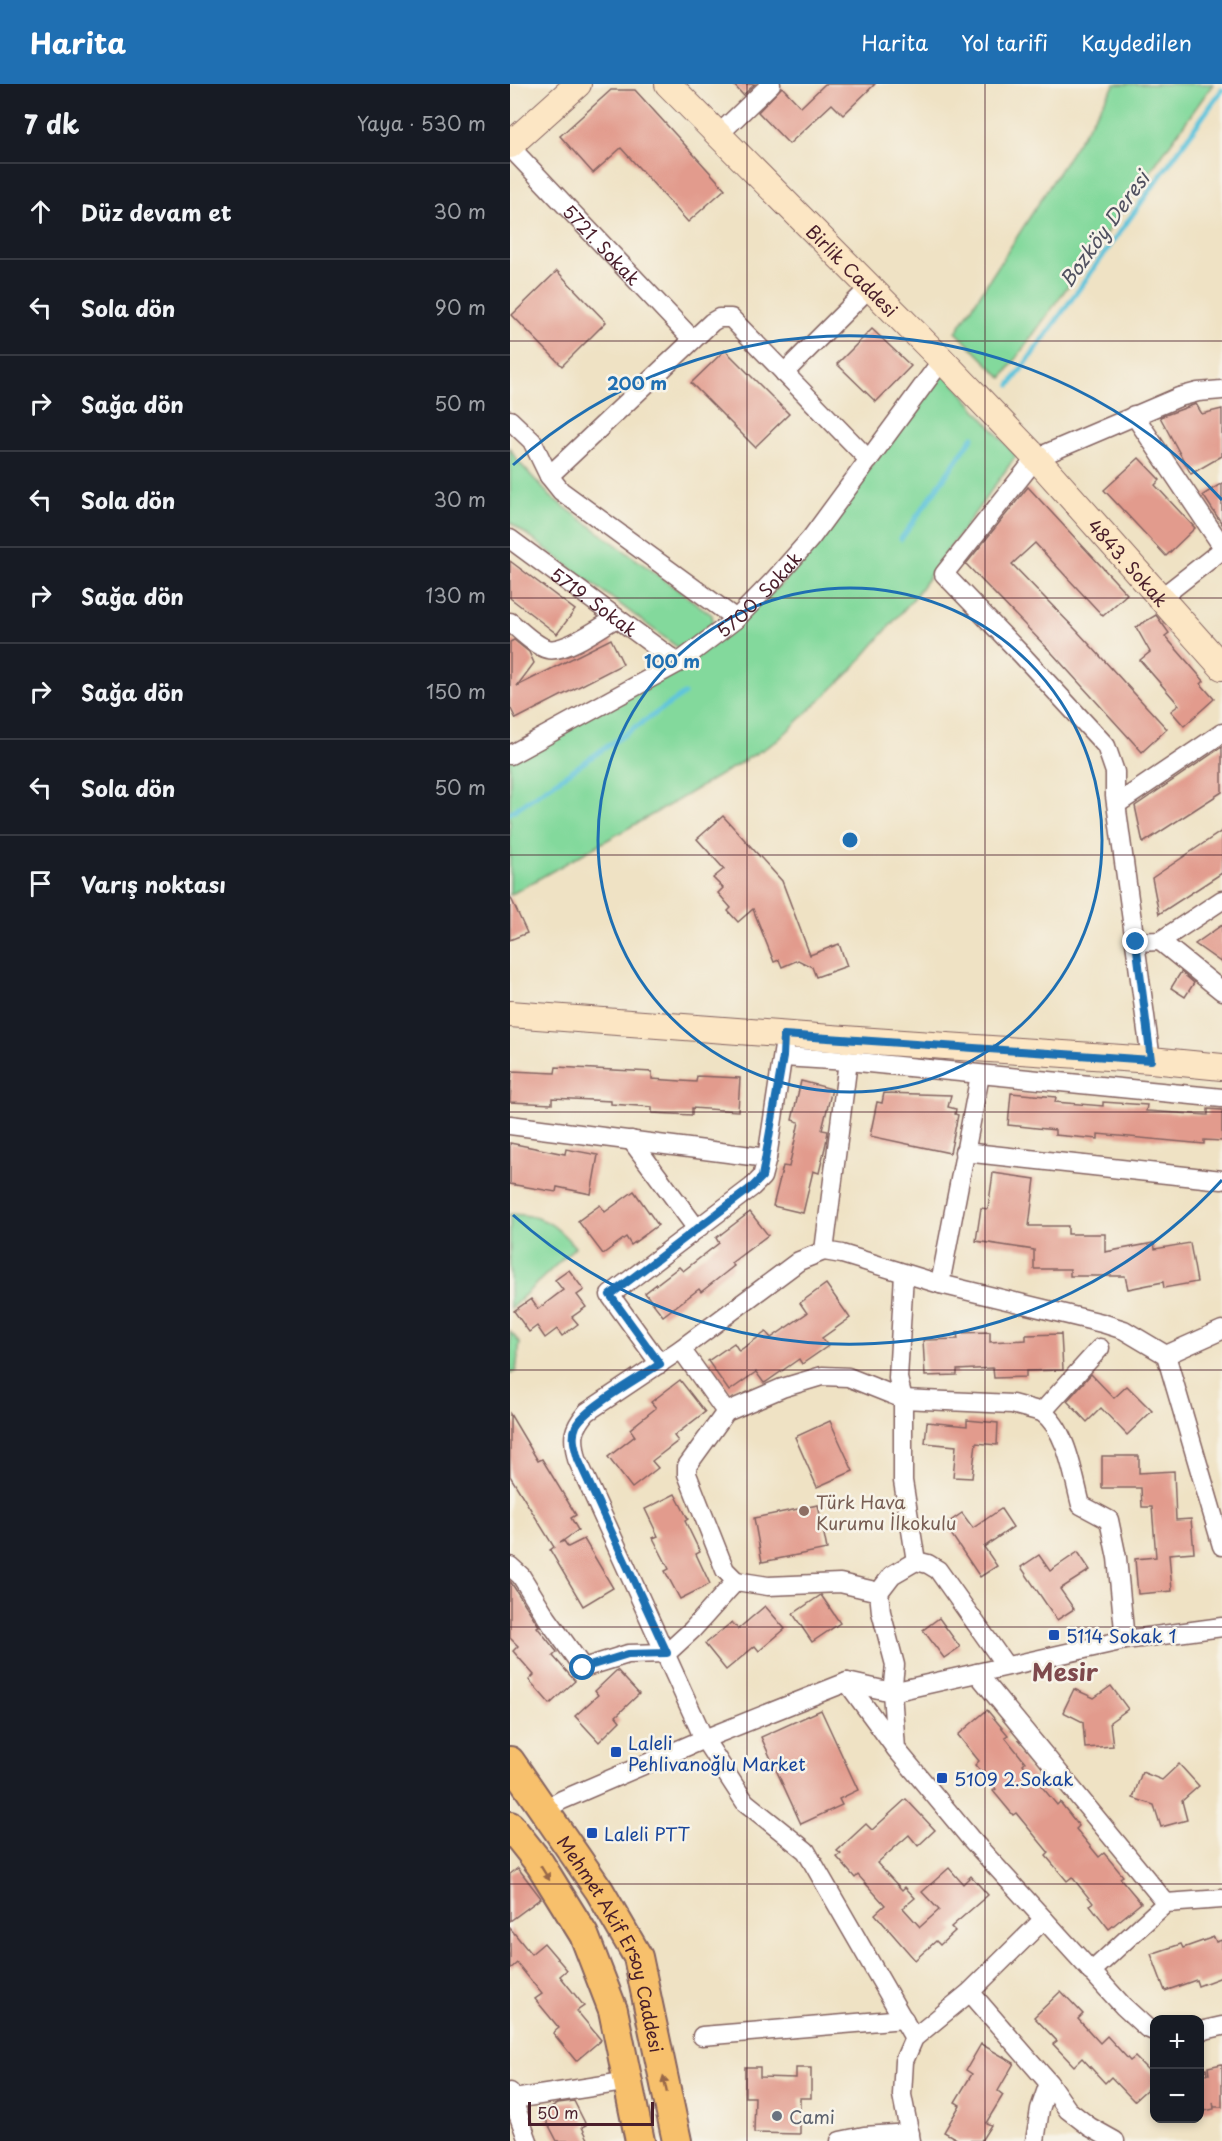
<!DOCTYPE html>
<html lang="tr">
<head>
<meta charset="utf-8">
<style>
  body { margin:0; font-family:"Playpen Sans",sans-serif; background:#242831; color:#f1f3f6 }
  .controls { position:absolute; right:18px; bottom:18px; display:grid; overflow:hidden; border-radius:12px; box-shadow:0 3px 9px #0003 }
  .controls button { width:54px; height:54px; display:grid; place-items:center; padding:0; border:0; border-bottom:2px solid #363941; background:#171b24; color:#f1f3f6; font:30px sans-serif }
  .scale { position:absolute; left:18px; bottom:15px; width:126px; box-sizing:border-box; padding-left:6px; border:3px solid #4a1f2b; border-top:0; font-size:16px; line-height:21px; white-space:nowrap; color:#4a1f2b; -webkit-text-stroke:4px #f7f3e8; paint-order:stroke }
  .stop { position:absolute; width:18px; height:18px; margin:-14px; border:4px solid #1f6fb2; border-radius:50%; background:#fff }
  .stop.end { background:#1f6fb2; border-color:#fff; box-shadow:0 2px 6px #0008 }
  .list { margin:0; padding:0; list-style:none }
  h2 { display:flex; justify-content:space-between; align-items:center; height:78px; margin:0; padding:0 24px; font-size:26px }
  h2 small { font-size:20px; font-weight:400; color:#9ea1a6 }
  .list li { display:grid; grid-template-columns:39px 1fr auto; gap:18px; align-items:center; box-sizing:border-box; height:96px; padding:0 24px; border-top:2px solid #363941 }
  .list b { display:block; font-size:22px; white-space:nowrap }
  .list em { font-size:20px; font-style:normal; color:#9ea1a6 }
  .icon { flex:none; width:33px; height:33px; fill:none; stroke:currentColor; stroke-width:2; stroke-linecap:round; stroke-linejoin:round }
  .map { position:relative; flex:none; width:712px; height:2057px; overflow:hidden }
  header { display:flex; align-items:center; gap:36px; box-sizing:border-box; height:84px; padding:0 30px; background:#1f6fb2; color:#fff }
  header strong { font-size:28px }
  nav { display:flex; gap:33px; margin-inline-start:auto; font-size:21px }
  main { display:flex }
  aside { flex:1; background:#171b24 }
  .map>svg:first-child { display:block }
  .green { fill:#83d99c; stroke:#667c64; stroke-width:1.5 }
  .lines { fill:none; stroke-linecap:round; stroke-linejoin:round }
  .stream { stroke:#5fc4dc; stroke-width:5 }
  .building { fill:#e29b8d }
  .street-casing { stroke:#846361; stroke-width:21 }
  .secondary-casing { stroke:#846361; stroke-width:28 }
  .primary-casing { stroke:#846361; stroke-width:32 }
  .street { stroke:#fff; stroke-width:18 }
  .secondary { stroke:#fce6c4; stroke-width:26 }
  .primary { stroke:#f7c06c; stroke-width:28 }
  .oneway { fill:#986748 }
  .route { stroke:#1f6fb2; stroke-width:8 }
  .grid { fill:none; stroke:#4a1f2b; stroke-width:1.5; stroke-opacity:0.55 }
  .ring { fill:none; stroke:#1f6fb2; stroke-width:3 }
  .education-dot { fill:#8d6e63; stroke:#f7f3e8; stroke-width:2 }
  .transit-dot { fill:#1a4fb4; stroke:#f7f3e8; stroke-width:2 }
  .worship-dot { fill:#6b7280; stroke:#f7f3e8; stroke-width:2 }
  .labels { text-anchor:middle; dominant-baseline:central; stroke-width:5; stroke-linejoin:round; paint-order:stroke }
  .street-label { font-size:18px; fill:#4a1f2b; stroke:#f7f3e8 }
  .education-label { font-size:18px; fill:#785e54; stroke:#f7f3e8; text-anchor:start }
  .transit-label { font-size:18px; fill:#164399; stroke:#f7f3e8; text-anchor:start }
  .worship-label { font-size:18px; fill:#5b616d; stroke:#f7f3e8; text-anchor:start }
  .water-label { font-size:20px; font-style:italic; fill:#505160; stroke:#f7f3e8 }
  .district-label { font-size:24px; font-weight:bold; fill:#7f4a4d; stroke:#f7f3e8 }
  .centre { fill:#1f6fb2; stroke:#f7f3e8; stroke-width:3 }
  .ring-label { font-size:18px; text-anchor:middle; font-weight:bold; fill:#1f6fb2; stroke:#f7f3e8; stroke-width:5; stroke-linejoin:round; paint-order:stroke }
</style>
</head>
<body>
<header>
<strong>Harita</strong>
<nav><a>Harita</a><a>Yol tarifi</a><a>Kaydedilen</a></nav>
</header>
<main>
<aside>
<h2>7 dk<small>Yaya · 530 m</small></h2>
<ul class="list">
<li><svg class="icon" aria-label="ahead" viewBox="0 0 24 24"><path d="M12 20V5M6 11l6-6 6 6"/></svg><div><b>Düz devam et</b></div><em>30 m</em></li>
<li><svg class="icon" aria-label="left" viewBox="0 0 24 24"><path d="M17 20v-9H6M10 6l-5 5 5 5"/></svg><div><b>Sola dön</b></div><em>90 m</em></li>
<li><svg class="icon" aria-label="right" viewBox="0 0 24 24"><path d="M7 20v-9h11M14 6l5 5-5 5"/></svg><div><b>Sağa dön</b></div><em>50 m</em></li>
<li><svg class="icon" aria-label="left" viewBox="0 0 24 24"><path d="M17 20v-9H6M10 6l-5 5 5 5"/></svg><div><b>Sola dön</b></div><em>30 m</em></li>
<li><svg class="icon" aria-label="right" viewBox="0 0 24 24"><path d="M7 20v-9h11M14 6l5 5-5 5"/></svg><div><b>Sağa dön</b></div><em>130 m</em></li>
<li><svg class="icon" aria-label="right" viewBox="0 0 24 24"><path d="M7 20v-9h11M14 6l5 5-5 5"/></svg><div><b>Sağa dön</b></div><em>150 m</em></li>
<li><svg class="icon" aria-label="left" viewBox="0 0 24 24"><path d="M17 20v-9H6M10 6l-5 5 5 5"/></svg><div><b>Sola dön</b></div><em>50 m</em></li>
<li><svg class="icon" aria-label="arrive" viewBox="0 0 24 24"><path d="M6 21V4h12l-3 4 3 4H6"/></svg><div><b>Varış noktası</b></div></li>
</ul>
</aside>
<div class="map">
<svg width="712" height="2057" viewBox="0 0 712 2057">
  <rect width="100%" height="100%" fill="#f7f3e8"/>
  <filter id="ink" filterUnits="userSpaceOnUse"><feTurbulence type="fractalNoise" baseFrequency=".0167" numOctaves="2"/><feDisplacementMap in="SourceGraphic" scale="12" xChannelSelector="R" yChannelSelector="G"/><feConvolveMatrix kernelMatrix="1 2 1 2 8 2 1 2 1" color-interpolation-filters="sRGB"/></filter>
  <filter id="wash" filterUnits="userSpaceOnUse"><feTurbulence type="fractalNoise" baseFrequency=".008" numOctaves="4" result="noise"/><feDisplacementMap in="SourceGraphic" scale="24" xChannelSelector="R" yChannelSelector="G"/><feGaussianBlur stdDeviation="1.35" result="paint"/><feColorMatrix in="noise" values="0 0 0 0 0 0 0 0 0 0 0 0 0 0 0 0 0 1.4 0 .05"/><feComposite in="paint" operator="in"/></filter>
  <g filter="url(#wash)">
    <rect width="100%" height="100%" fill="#efe2c4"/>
    <g class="green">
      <path d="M605,0h98l-211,294 -46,-46z"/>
      <path d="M432,286l74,86 -103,143 -64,74 -72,68 -99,59 -168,95v-137l199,-113 75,-63z"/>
      <path d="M0,363l6,12 35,38 161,118 1,7 -33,27 -170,-127z"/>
      <path d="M0,1130c33,1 44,9 65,33l-65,62z"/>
      <path d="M0,1247l10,12 -4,28 -6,3z"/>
    </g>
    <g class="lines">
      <g class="stream">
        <path d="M500,301l212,-295"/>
        <path d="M391,455l72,-102"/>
        <path d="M0,729l174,-119"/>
      </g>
    </g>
    <g id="blocks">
      <g class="building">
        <path d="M223,0h22l-12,11z"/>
        <path d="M315,0h50l-32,31 -11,-11 -43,40 -31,-32 24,-25 19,20z"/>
        <path d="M101,6h24l90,99 -37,33 -67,-74 -28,25 -33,-37z"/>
        <path d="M47,187l49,51 -44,44 -50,-51z"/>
        <path d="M362,245l39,37 -35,36 -39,-38z"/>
        <path d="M215,266l64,64 -34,33 -64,-64z"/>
        <path d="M686,320l6,10 20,-5v47l-31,18 -31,-57z"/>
        <path d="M629,374l21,22 -5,5 40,43 -29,28 -62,-66z"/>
        <path d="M712,399v41l-19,-29z"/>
        <path d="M518,403l99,107 -24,22 -68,-73 -23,21 66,68 89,97 -25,23 -91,-100 -85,-88z"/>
        <path d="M0,477l65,49 -18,24 -47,-36z"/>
        <path d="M646,531l13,18 -4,3 39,45 -3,3 13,15 -30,27 -13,-15 8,-6 -39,-45 10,-8 -14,-25z"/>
        <path d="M101,555l12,25 -107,55 -6,-12v-65l4,-2 15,12 5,11 -17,23z"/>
        <path d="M712,663v45l-79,51 -8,-37z"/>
        <path d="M213,732l59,65 28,74 29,-11 8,22 -31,11 -4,-10 -14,-7 -16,7 -3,-7 -5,2 -21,-53 -15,13 -10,-11 3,-3 -13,-15 5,-5 -10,-10 11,-9 -27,-30z"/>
        <path d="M712,747v42l-63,41 -7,-36z"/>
        <path d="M0,812l17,37 -17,7z"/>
        <path d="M712,841v38l-27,-19z"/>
        <path d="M671,888l13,11 -9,14 -14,-9z"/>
        <path d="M46,983l96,5v7l44,3 1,-6 43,2 -2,33 -46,-3v7l-40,-2v-6l-41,-3v-3l-59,-3v6l-42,-2 2,-31 43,2z"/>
        <path d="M291,997l31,8 -10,41 6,1 -2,12 -7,30 -6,-2 -10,42 -30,-7 10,-40 6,1 10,-45 -7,-2z"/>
        <path d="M374,1009l67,2 -3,12 8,2 -1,5 3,1 -8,38 -80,-17 7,-34 5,1z"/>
        <path d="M501,1009l45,4 -1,5 48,4v-4l44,3 -1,6 62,4v-6l14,1v31l-18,-1v4l-106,-10v5l-43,-4v-5l-47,-5z"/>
        <path d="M0,1059l55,11 1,-5 32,6 -7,39 -34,-7 -1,5 -46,-8z"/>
        <path d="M483,1089l42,6 -6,47h39v8h37v18l49,-9 1,6 35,-6 7,39 -33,6 -1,-6 -35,7 -3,-13h-55v-7h-36v-19l-58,-9 5,-33 7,1z"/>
        <path d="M124,1107l24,34 -27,20 -5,-8 -23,17 -25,-33 22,-16 5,7z"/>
        <path d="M240,1128l18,23 -37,28 3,3 -33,26 -2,-3 -36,27 -18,-23 34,-26 4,4 36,-28 -3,-5z"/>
        <path d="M59,1186l15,20 -7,5 9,12 -14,10 6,7 -16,12 -5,-7 -12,9 -8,-12 -8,6 -15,-21 17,-12 7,10 25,-19 -8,-10z"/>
        <path d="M316,1200l24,34 -28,20 6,8 -26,18 -3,-5 -33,23 -2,1 -8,-11 -27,19 -21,-30 26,-18 5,8 27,-19 5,6 36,-25 -7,-10z"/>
        <path d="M480,1248v10l36,-2v-5l35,-1 2,36 -37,1v6l-32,1 -1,-10 -36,2v5l-32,1 -2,-36 35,-1 -1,-6z"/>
        <path d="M581,1290l23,24 13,-12 25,25 -25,24 -26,-27 -14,14 -20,-21z"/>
        <path d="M170,1296l25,32 -31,24 4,5 -26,20 6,7 -26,20 -24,-31 27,-21 -5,-7 26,-21 -5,-6z"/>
        <path d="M0,1330l28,47 4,-2 34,56 -5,3 7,12 -18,13 4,-2 4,6 16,-8 29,49 -30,18 -33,-56 4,-3 -44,-71z"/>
        <path d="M457,1336l31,3 -1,22 -21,-2 -4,35 -19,-1 3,-31 -31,-3 2,-21 40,4z"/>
        <path d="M320,1337l23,50 -36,16 -22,-50z"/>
        <path d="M592,1372h37v17l35,-2 2,49 15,-1 3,33 -25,2 3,37 -34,3 -3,-35 21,-2 -4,-50h-10l-1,-19h-39z"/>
        <path d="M165,1410l13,25 -3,2 15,31 -4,2 14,30 -30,15 -15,-28 4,-2 -16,-31 5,-2 -13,-27z"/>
        <path d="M308,1421l9,44 -65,13 -8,-44z"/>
        <path d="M491,1425l12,18 -29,20 13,19 -17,11 -35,-52 17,-12 11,15z"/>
        <path d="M568,1468l12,18 -30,19 14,20 -17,11 -36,-53 18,-12 11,16z"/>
        <path d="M0,1497l29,45 -2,1 20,25 -4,4 22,25 -25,23 -21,-24 5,-5 -21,-24 5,-5 -8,-8z"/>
        <path d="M311,1511l19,28 -28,19 -19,-28z"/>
        <path d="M255,1522l20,23 -26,22 -4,-5 -29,24 -21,-26 27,-22 6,7z"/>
        <path d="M429,1534l21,29 -16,11 -21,-28z"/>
        <path d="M107,1586l22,24 -23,22 4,5 -21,21 -24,-26 23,-21 -3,-4z"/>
        <path d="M601,1602l17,23 -18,13 3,24 -28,2 -2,-26 -20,-10 11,-23 20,9z"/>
        <path d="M311,1626l37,80 -19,9 3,6 -41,19 -40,-87z"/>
        <path d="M477,1626l21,25 -3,2 20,25 -2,2 34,41 3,-3 19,24 -3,3 23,28 5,-4 19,23 -3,2 21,25 -32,26 -19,-24 3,-2 -21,-26 -5,4 -21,-25 3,-3 -33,-40 -3,2 -20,-24 3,-2 -21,-24 4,-4 -21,-26z"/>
        <path d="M669,1680l20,22 -17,15 5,19 -26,7 -7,-22 -21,-7 9,-26 20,8z"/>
        <path d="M396,1715l29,31 -17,16 -9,-11 -32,28 25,27 3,-3 10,11 -12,10 17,19 19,-17 -17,-18 27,-24 14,16 8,-8 17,19 -37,32 4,4 -15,14 -4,-4 -21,19 -40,-46 10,-9 -27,-30 -3,3 -18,-21 4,-3 -4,-3 29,-27 6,6z"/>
        <path d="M8,1784l23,30 -31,23v-47z"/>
        <path d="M0,1844l21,26 13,-11 23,27 -7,6 24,30 -7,5 24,29 -25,21 -23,-28 6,-5 -24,-29 7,-5 -25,-31 -7,6z"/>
        <path d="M704,1853l2,5 6,-2v37l-24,9 -2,-6 -31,11 -14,-37 30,-10 2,4z"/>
        <path d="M551,1907l22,23 -5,5 22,24 7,-7 23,25 5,-4 20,20v5l-21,19 -23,-24 -6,6 -23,-25 -8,8 -21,-22 4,-3 -23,-24z"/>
        <path d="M471,1960l33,19 -16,28 5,4 -17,28 5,2 -10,16h-21l-16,-9 16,-27 -5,-3 17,-28 -6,-4z"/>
        <path d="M712,1980v43h-8l-1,-5 1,7 -14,3v-43l6,-1 1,6h2l-1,-7z"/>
        <path d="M235,1983h15v10l36,1v-10h15v30h-11v36l-46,-1 1,-36h-10z"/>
        <path d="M64,2017l12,24 -4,2 7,14h-32l-15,-29 16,-9z"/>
      </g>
    </g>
  </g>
  <g filter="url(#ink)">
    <use href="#blocks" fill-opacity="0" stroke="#846361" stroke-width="1.5"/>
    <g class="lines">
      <defs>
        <g id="street">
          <path d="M208,51l53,-51"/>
          <path id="s1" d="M0,63l183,193"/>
          <path d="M274,289l86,-86"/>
          <path d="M624,331l88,131"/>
          <path d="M0,336l22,21 17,35 12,15 175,128"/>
          <path d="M39,392l163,-154 7,-4h12l138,142"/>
          <path id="s2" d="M0,455l168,124"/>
          <path d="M652,513l60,-47"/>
          <path d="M0,538c11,9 25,24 38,27 17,4 53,-22 68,-31"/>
          <path id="s3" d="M0,671l168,-92 58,-44 38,-39 37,-42 131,-178"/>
          <path d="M607,720l105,-71"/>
          <path d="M650,857l62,50"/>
          <path d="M626,858l24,-1 62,-41"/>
          <path d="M273,973l65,4 374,37"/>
          <path d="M641,976l-36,-264v-24l-9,-26 -85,-92 -77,-80 92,-116 143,-61 19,-5 24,-2"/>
          <path d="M0,1041l257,33"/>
          <path d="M121,1056l66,89"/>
          <path d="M454,1068l258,28"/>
          <path d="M314,1167l24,-190"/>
          <path d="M394,1190l-6,104 5,21v82l13,80"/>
          <path d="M430,1200l40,-209"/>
          <path d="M171,1265l45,63"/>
          <path d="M656,1271l56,-25"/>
          <path d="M150,1280l-50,-69 142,-108 10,-10 5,-19 17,-112"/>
          <path d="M532,1328c25,18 31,63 39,93l28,15 8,38 8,82"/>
          <path d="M0,1482l11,10 26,42 36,50 45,-14 39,-1 25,-23 44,-49 -11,-11 -38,-96v-8l39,-54 56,-24 40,-12 26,1 55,22 109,5 30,8 58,-64"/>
          <path d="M226,1497l32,5 72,-3 39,9 13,-17 24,-14 12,3 10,6 68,96"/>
          <path d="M369,1508l2,20 14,53 -3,27 4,57"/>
          <path d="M467,1589l189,230"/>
          <path d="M337,1598l49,67 74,89 153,168 24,22 7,3"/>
          <path d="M33,1727l19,-11 142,-61 143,-57 45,10 233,-52 97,-13"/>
          <path d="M581,1888l75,-69 56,-4"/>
          <path d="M460,1908l79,91 19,27 22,17 25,14"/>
          <path d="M690,1947l22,-5"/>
          <path d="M192,1952l202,-17"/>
          <path d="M404,1954l-108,-187 -61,-49 -41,-63 -127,-280c-5,-22 -5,-29 10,-47l94,-63 118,-88 25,-10 18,3 98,30 162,39 22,7 42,25 56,191"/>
          <path d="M0,2008l18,49"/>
          <path d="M4,2015l103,-16 9,-5"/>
          <path d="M330,2057l24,-5 46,-3"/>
          <path d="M401,2057l-9,-46 2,-34 10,-23 56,-46 74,-73"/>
          <path d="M525,2057l5,-32 9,-26"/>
        </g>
        <g id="secondary">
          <path id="s4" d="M158,0l274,276 94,98 186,209"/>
          <path d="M0,61l68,-61"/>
          <path d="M0,930l348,26 293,20 71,7"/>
        </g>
        <g id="primary">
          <path id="s5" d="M0,1677l89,129 39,67 39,184"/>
          <path d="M0,1742l30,38 44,71 29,75 27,131"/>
        </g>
      </defs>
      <use href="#street" class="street-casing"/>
      <use href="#secondary" class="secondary-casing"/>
      <use href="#primary" class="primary-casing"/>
      <use href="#street" class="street"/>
      <use href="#secondary" class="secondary"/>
      <use href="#primary" class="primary"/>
    </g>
    <defs><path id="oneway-solid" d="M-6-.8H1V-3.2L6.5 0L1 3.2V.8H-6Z" transform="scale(1.5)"/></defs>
    <g class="oneway">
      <use href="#oneway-solid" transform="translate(35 1789) rotate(58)"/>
      <use href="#oneway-solid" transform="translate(155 2000) rotate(-102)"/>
    </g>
  </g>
  <g class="lines" filter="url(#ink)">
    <path class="route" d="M73,1584l45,-14 39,-1 -89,-194c-3,-11 -7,-22 -2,-33 7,-17 66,-50 84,-62l-50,-69 142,-108 10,-10 21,-120 1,-22 367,25 -15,-118"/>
  </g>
  <path class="grid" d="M237,0v2057M475,0v2057M0,257h712M0,514h712M0,771h712M0,1028h712M0,1286h712M0,1543h712M0,1800h712"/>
  <g class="ring">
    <circle cx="340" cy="756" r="252"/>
    <path d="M712 1096A504 504 0 0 1 3 1131M3 381A504 504 0 0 1 712 416"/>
  </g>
  <circle class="education-dot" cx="294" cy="1427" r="6"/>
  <g class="transit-dot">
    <rect x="538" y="1545" width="12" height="12" rx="3"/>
    <rect x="100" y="1662" width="12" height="12" rx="3"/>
    <rect x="426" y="1688" width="12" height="12" rx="3"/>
    <rect x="76" y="1743" width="12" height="12" rx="3"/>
  </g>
  <circle class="worship-dot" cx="267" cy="2032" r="6"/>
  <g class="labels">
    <g class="street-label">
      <text stroke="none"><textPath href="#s1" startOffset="134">5721. Sokak</textPath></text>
      <text stroke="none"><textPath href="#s4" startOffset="262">Birlik Caddesi</textPath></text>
      <text stroke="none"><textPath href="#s4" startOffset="664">4843. Sokak</textPath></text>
      <text stroke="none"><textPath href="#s3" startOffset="298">5700. Sokak</textPath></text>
      <text stroke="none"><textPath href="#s2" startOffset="105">5719. Sokak</textPath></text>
      <text stroke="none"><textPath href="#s5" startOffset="212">Mehmet Akif Ersoy Caddesi</textPath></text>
    </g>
    <g class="education-label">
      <text x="306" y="1417">Türk Hava<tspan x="306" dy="21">Kurumu İlkokulu</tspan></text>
    </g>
    <g class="transit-label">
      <text x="556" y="1551">5114 Sokak 1</text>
      <text x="118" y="1658">Laleli<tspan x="118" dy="21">Pehlivanoğlu Market</tspan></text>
      <text x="444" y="1694">5109 2.Sokak</text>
      <text x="94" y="1749">Laleli PTT</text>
    </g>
    <g class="worship-label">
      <text x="279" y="2032">Cami</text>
    </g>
    <g class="water-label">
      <text transform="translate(594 145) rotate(-54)">Bozköy Deresi</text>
    </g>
    <g class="district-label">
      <text x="555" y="1587">Mesir</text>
    </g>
  </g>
  <circle cx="340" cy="756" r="9" class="centre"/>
  <g class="ring-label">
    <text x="127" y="306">200 m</text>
    <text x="162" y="584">100 m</text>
  </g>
</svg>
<div class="controls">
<button>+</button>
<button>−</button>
</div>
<div class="scale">50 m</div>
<div class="stop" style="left:73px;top:1584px"></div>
<div class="stop end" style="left:626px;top:858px"></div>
</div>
</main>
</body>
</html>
